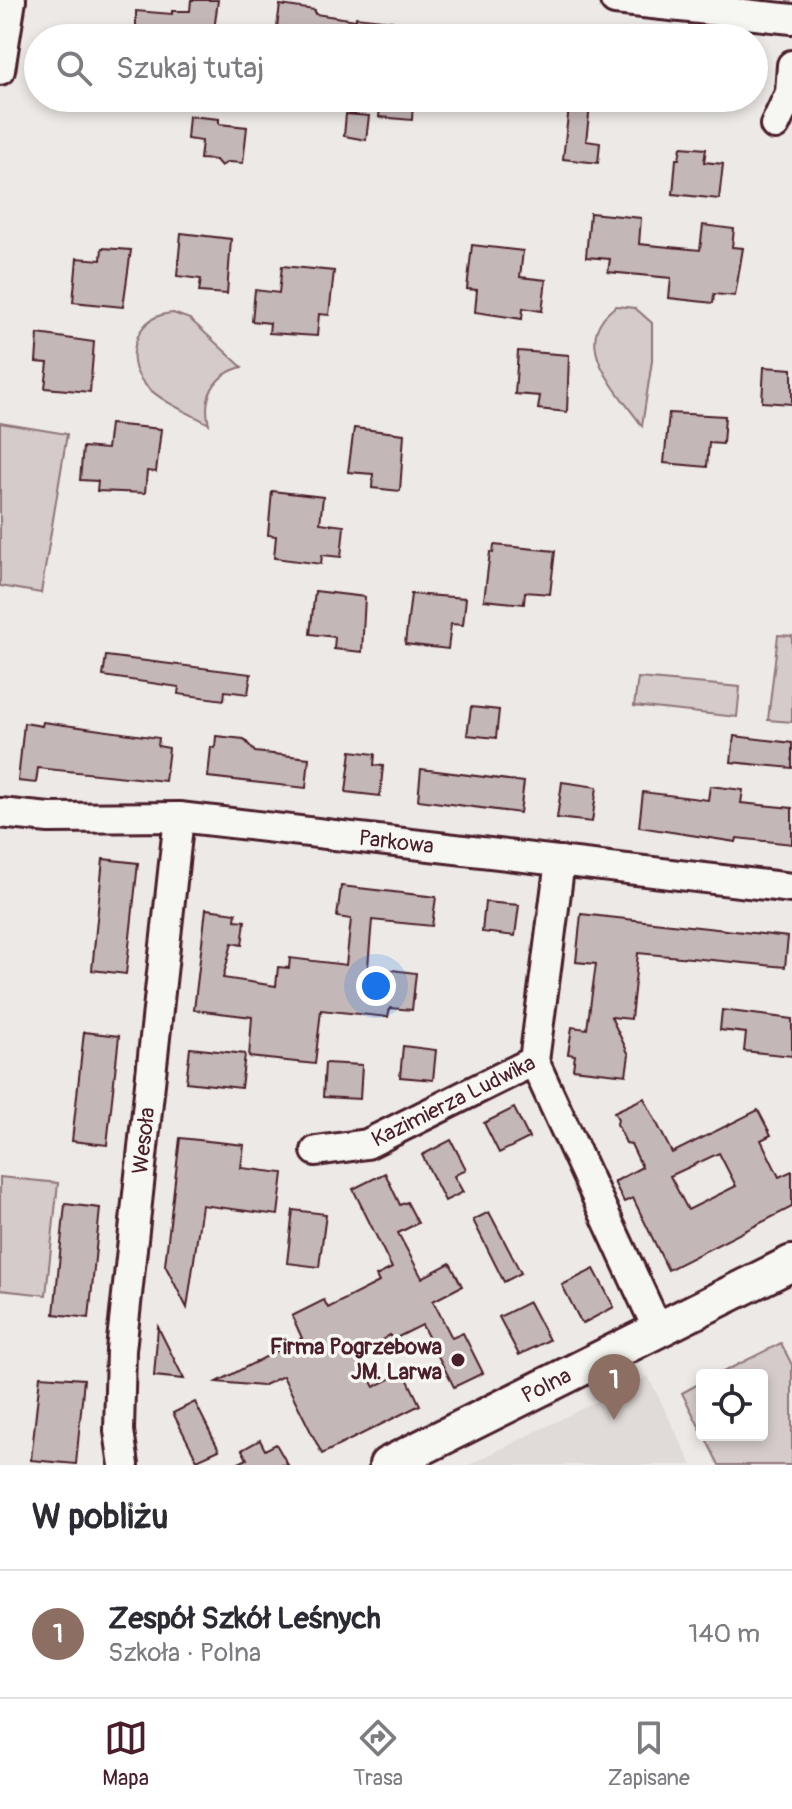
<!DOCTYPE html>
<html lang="pl">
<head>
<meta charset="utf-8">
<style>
  body { margin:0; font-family:Pangolin,sans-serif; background:#f2f2f3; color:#2b2b33 }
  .controls { position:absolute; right:24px; bottom:24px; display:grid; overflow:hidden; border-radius:8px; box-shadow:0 4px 12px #0003 }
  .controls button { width:72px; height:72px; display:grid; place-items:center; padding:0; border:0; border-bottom:2px solid #e1e1e2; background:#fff; color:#2b2b33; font:40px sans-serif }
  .you { position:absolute; left:376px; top:986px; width:28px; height:28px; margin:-20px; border:6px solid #fff; border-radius:50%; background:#1a73e8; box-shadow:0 0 0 12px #1a73e833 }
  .badge { display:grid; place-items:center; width:52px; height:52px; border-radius:50%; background:#4a1f2b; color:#fff; font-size:26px; font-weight:700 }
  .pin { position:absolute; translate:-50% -66px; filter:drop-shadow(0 2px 4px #0008) }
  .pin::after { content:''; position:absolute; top:42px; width:28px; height:24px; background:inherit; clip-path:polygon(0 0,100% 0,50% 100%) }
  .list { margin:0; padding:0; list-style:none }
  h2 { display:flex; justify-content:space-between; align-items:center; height:104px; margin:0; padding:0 32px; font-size:34px }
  h2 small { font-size:26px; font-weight:400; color:#7c7c81 }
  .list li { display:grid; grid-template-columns:52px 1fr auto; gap:24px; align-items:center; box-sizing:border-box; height:128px; padding:0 32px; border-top:2px solid #e1e1e2 }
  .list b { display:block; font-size:30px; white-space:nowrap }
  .list p { margin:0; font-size:26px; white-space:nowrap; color:#7c7c81 }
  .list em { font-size:26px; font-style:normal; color:#7c7c81 }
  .icon { flex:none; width:44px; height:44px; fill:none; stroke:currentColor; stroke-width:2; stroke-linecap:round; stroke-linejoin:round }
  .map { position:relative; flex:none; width:792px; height:1465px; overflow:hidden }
  .search { position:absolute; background:#fff; box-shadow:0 4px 12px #0003; left:24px; right:24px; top:24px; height:88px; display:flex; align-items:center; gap:20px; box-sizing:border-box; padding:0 28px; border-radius:44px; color:#7c7c81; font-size:30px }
  .sheet { height:232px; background:#fff }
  nav { display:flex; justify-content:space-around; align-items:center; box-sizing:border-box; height:112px; border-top:2px solid #e1e1e2; background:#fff; font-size:22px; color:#7c7c81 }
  nav a { display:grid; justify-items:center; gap:4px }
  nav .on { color:#4a1f2b }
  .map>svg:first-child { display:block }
  .built { fill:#e0dad8 }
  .green { fill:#d4cbca; stroke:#8f757a; stroke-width:2 }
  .building { fill:#c4b7b7; stroke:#4a1f2b; stroke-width:2; fill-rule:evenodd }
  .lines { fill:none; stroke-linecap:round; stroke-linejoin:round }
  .minor-casing { stroke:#4a1f2b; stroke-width:34 }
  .tertiary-casing { stroke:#4a1f2b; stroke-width:40 }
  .minor { stroke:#f6f6f2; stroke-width:28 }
  .tertiary { stroke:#f6f6f2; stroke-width:34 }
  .poi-dot { fill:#4a1f2b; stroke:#f6f6f2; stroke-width:3 }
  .labels { text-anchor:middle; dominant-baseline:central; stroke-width:7; stroke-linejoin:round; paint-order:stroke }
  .street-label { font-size:22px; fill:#4a1f2b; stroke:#f6f6f2 }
  .poi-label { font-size:22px; font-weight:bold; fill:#4a1f2b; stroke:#f6f6f2; text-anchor:end }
</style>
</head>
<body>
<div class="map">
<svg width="792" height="1465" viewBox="0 0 792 1465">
  <rect width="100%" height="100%" fill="#ece9e6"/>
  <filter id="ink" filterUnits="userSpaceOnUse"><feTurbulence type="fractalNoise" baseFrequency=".0125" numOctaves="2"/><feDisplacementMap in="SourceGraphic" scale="16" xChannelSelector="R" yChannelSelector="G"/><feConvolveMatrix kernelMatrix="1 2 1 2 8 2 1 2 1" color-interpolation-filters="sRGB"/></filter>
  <g filter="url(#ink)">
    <path class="built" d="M648,1376l44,89h-223z"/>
    <g class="green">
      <path d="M616,306l19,2 17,15v38l-10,65c-19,-28 -64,-72 -40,-106 3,-5 9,-10 14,-14z"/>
      <path d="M173,313l17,6 52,48c-27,7 -40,29 -33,57 -35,-20 -92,-37 -71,-88 7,-16 19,-22 35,-23z"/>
      <path d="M0,423l67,11 -26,159 -41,-7z"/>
      <path d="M778,635l14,1v86l-24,-2z"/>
      <path d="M638,678l102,9 -3,30 -103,-11z"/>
      <path d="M0,1177l58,6 -12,112 -46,-5z"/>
      <path d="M781,1343l11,22v100h-73l-15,-30h58v-60h-45z"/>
      <path d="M702,1382v50l-20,-39z"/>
    </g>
    <g class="building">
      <path d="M191,0h27l-5,38h-69l1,-4 -9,-1v-22l36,3v-3h18z"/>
      <path d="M280,5l35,5v4l41,6v-3l36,4 -1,3 11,2 -1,12h-120v-3l-5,-1z"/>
      <path d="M570,98h21l-5,43 14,2 -2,20 -35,-4z"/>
      <path d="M381,99l32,3 -1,18 -33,-3z"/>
      <path d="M346,114l23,2 -3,24 -22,-4z"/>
      <path d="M189,116l30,3v5l28,3 -4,36 -15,-1 -7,4 -5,-6 -16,-1 2,-18 -15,-2z"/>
      <path d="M681,147l25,2 -2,13 19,2 -4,35 -46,-5 3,-35h3z"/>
      <path d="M590,213l51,5 -2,26 61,6 3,-25 31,4 -2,18 11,1 -8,48 -21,-2 -1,9 -44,-5 2,-20 -63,-6 2,-13 -24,-2z"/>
      <path d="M181,233l50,6 -4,55 -28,-2 2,-13 -24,-3z"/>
      <path d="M472,245l51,6 -3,26 26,3 -4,31 -19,-3 -1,11 -47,-7 2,-22 -10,-1z"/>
      <path d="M102,248l29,2 -8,57 -50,-5 4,-44 24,2z"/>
      <path d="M282,266l52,5 -5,44 -10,-1 -2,22 -48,-3 1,-10 -18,-2 3,-31 24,3z"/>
      <path d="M38,334l56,8 -4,50 -45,-4 3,-25 -12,-1z"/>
      <path d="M518,351l51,4 -2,57 -29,-3 2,-13 -25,-2z"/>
      <path d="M764,367l28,2v35l-30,-2z"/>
      <path d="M669,413l56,3 -2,28 -14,-1 -2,24 -43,-4z"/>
      <path d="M110,424l51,5 -5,43 -9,-1 -2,22 -48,-2 1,-10 -18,-1 3,-33 24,2z"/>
      <path d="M354,428l50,6 -4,57 -28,-3 1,-14 -25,-2z"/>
      <path d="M272,491l51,6 -3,26 24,3 -3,31 -19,-2 -1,9 -47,-6 2,-22 -8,-1z"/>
      <path d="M494,545l61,6 -5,43 -25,-2 -1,12 -40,-4 6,-48 3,1z"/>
      <path d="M315,591l50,6 -3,55 -28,-3 1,-12 -25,-3z"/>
      <path d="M411,594l55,4 -3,27 -12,-1 -3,25 -43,-5z"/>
      <path d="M106,656l145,18 -3,20 -23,-3 -1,9 -46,-6 1,-7 -76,-11z"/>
      <path d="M471,707l28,3 -3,28 -29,-3z"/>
      <path d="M43,722l116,16 -1,8 11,2 -4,33 -127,-13 -2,15 -18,-2 6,-58 18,3z"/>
      <path d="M216,736l28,3 11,13 54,6 -3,30 -98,-11 3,-30 4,1z"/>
      <path d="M734,736l58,7v25l-61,-6z"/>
      <path d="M351,751l24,3 -1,11 9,1 -3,30 -34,-4z"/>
      <path d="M421,769l103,13 -4,31 -102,-13z"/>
      <path d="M562,782l35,5 -5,35 -35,-4z"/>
      <path d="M710,786l33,4 -2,13 51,5v36l-55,-6 -1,4 -97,-15 4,-35 65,8z"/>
      <path d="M103,859l35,4 -12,111 -34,-4z"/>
      <path d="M341,886l95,11 -4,29 -60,-6 -4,47 48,6 -4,37 -22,-2 -2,9 -67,-7 -6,54 -66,-7 3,-40 -58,-7 12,-101 30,4 -1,7 10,1 -3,24 -10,-2 -9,35 53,8 2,-19 11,1 1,-10 56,7 5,-46 -14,-2z"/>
      <path d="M485,902l34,3 -4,31 -33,-4z"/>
      <path d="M581,914l207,23 -3,30 -147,-14 -7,66 -20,-2 18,38 -3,20 -53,-6 2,-14 -7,-1 4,-27 15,2 9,-65 -20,-2z"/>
      <path d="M722,1010l70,9v37l-48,-5 2,-18 -26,-3z"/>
      <path d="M84,1032l35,4 -12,109 -35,-4z"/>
      <path d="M403,1046l33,4 -3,30 -33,-3z"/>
      <path d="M190,1048l55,6 -4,34 -55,-6z"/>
      <path d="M325,1063l37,2 -2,34 -37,-2z"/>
      <path d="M644,1098l28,55 86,-43 13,25 -10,5 18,37 13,-6v36l-124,63 -35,-72 -9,4 -10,-20 28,-15 -11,-23 -5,-1 -9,-19 1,-5 -4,-7zM719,1153l17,33 -48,24 -18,-34z"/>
      <path d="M514,1108l15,30 -30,15 -15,-30z"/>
      <path d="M180,1138l64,7 -3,23 42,5 -5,42 -76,-10 -15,103 -22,-43z"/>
      <path d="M451,1140l15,29 -12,7 9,16 -18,9 -23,-46z"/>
      <path d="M385,1173l15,32 7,-3 11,21 -20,10 24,45 28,-15 12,23 -29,15 19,37 11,-5 20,40 -29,14 -32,-62 -30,15 -2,-5 -33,20 17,32 30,-15 16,33 -98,49 -39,-78 -21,10 -45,-4 85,-44 -10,-22 32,-16 4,8 51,-26 -3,-6 16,-8 -39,-79z"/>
      <path d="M65,1204l35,4 -11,110 -35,-4z"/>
      <path d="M293,1210l33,4 -7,53 -32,-4z"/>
      <path d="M489,1212l32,61 -17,9 -31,-62z"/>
      <path d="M594,1269l20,38 -32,17 -20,-39z"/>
      <path d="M529,1302l20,38 -30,15 -20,-38z"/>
      <path d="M158,1327l26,52 -30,-3z"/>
      <path d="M40,1376l44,3 -8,85 -45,-4z"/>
      <path d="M195,1402l24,48 -22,10 -24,-47z"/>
      <path d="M260,1440l5,10 11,-6 12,21h-53l12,-6 -5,-9z"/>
    </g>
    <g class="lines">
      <defs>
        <g id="minor">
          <path d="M615,0l177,19"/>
          <path d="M0,70l11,-70"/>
          <path d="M775,125l15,-32 2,-28"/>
          <path id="s1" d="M0,813l49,5 130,-1 613,71"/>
          <path d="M534,1061l124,269"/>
          <path d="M534,1061l26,-200"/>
          <path id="s2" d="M316,1151l51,-7 167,-83"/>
          <path id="s3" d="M124,1465l-5,-34 2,-81 58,-533"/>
        </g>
        <g id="tertiary">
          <path id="s4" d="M387,1465l405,-202"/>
        </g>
      </defs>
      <use href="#minor" class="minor-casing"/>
      <use href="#tertiary" class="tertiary-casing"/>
      <use href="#minor" class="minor"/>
      <use href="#tertiary" class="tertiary"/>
    </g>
  </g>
  <circle class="poi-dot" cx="458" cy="1360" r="8"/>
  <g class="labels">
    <g class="street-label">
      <text stroke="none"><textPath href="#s1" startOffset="398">Parkowa</textPath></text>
      <text stroke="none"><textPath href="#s2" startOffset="148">Kazimierza Ludwika</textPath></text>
      <text stroke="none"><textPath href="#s3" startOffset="326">Wesoła</textPath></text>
      <text stroke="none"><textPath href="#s4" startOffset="178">Polna</textPath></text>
    </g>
    <g class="poi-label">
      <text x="442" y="1347">Firma Pogrzebowa<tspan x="442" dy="25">JM. Larwa</tspan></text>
    </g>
  </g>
</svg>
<div class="controls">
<button><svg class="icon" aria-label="locate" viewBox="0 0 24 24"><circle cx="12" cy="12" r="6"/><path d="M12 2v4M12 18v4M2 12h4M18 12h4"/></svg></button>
</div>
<div class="you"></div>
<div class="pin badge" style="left:614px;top:1420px;background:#8d6e63">1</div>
<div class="search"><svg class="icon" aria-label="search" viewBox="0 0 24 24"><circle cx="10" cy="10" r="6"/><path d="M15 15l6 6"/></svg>Szukaj tutaj</div>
</div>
<section class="sheet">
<h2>W pobliżu<small></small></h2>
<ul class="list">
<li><span class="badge" style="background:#8d6e63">1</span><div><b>Zespół Szkół Leśnych</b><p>Szkoła · Polna</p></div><em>140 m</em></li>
</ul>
</section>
<nav>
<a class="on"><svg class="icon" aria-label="map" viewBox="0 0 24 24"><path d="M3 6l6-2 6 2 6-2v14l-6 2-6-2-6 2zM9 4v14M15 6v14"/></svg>Mapa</a>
<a><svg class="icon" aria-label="directions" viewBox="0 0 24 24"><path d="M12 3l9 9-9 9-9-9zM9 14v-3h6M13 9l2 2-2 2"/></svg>Trasa</a>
<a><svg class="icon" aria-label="saved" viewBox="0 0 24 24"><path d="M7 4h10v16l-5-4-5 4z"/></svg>Zapisane</a>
</nav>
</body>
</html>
